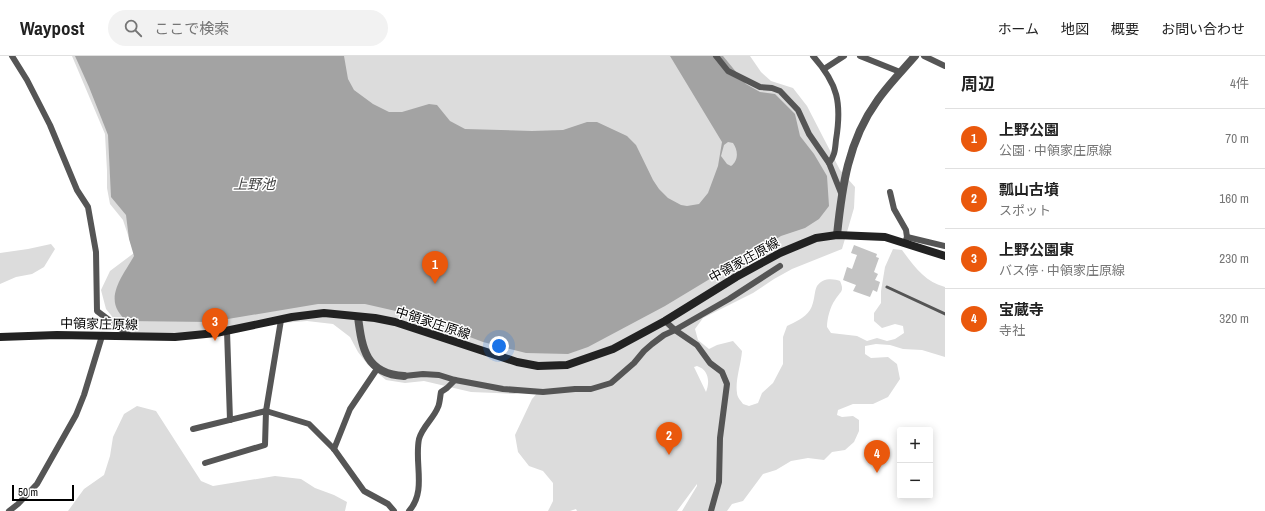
<!DOCTYPE html>
<html lang="ja">
<head>
<meta charset="utf-8">
<style>
  body { margin:0; font-family:"Archivo Narrow","Noto Sans JP",sans-serif; background:#f2f2f2; color:#222 }
  .controls { position:absolute; right:12px; bottom:12px; display:grid; overflow:hidden; border-radius:4px; box-shadow:0 2px 10px #0003 }
  .controls button { width:36px; height:36px; display:grid; place-items:center; padding:0; border:0; border-bottom:1px solid #e0e0e0; background:#fff; color:#222; font:20px sans-serif }
  .scale { position:absolute; left:12px; bottom:10px; width:62px; box-sizing:border-box; padding-left:4px; border:2px solid #000; border-top:0; font-size:11px; line-height:14px; white-space:nowrap; color:#000; -webkit-text-stroke:3px #fff; paint-order:stroke }
  .you { position:absolute; left:499px; top:290px; width:14px; height:14px; margin:-10px; border:3px solid #fff; border-radius:50%; background:#1a73e8; box-shadow:0 0 0 6px #1a73e833 }
  .badge { display:grid; place-items:center; width:26px; height:26px; border-radius:50%; background:#ea580c; color:#fff; font-size:13px; font-weight:700 }
  .pin { position:absolute; translate:-50% -33px; filter:drop-shadow(0 1px 2px #0008) }
  .pin::after { content:''; position:absolute; top:21px; width:14px; height:12px; background:inherit; clip-path:polygon(0 0,100% 0,50% 100%) }
  .list { margin:0; padding:0; list-style:none }
  h2 { display:flex; justify-content:space-between; align-items:center; height:52px; margin:0; padding:0 16px; font-size:17px }
  h2 small { font-size:13px; font-weight:400; color:#767676 }
  .list li { display:grid; grid-template-columns:26px 1fr auto; gap:12px; align-items:center; box-sizing:border-box; height:60px; padding:0 16px; border-top:1px solid #e0e0e0 }
  .list b { display:block; font-size:15px; white-space:nowrap }
  .list p { margin:0; font-size:13px; white-space:nowrap; color:#767676 }
  .list em { font-size:13px; font-style:normal; color:#767676 }
  .icon { flex:none; width:22px; height:22px; fill:none; stroke:currentColor; stroke-width:2; stroke-linecap:round; stroke-linejoin:round }
  .map { position:relative; flex:none; width:945px; height:455px; overflow:hidden }
  header { display:flex; align-items:center; gap:24px; box-sizing:border-box; height:56px; padding:0 20px; background:#fff; border-bottom:1px solid #e0e0e0 }
  header strong { font-size:19px }
  nav { display:flex; gap:22px; margin-inline-start:auto; font-size:14px }
  .search { width:280px; height:36px; background:#f2f2f2; display:flex; align-items:center; gap:10px; box-sizing:border-box; padding:0 14px; border-radius:22px; color:#767676; font-size:15px }
  main { display:flex }
  aside { flex:1; background:#fff }
  .map>svg:first-child { display:block }
  .green { fill:#dcdcdc; fill-rule:evenodd }
  .water { fill:#a3a3a3; fill-rule:evenodd }
  .building { fill:#c4c4c4 }
  .lines { fill:none; stroke-linecap:round; stroke-linejoin:round }
  .service { stroke:#555; stroke-width:3 }
  .minor { stroke:#555; stroke-width:6 }
  .tertiary { stroke:#555; stroke-width:8 }
  .secondary { stroke:#222; stroke-width:8 }
  .labels { text-anchor:middle; dominant-baseline:central; stroke-width:3; stroke-linejoin:round; paint-order:stroke }
  .street-label { font-size:13px; fill:#000; stroke:#fff }
  .water-label { font-size:14px; font-style:italic; fill:#444; stroke:#fff }
</style>
</head>
<body>
<header>
<strong>Waypost</strong>
<div class="search"><svg class="icon" aria-label="search" viewBox="0 0 24 24"><circle cx="10" cy="10" r="6"/><path d="M15 15l6 6"/></svg>ここで検索</div>
<nav><a>ホーム</a><a>地図</a><a>概要</a><a>お問い合わせ</a></nav>
</header>
<main>
<div class="map">
<svg width="945" height="455" viewBox="0 0 945 455">
  <rect width="100%" height="100%" fill="#fff"/>
  <g class="green">
    <path d="M72,0h678l11,16 10,9 22,7 14,18 33,64 15,17 -1,21 -12,41 -50,20 -18,10 -21,14 -50,25 -8,11 3,11 11,9 8,-4 16,-4 9,10c-1,14 -7,29 -5,42 0,4 4,8 6,11l6,2 9,-3 4,-10 11,-10 10,-19v-27l4,-11c8,-4 18,-8 23,-16 5,-8 4,-19 7,-24 5,-8 16,-8 23,-5 5,11 0,10 -5,19 -5,7 -8,19 -8,27l4,6 26,3 10,5 10,-3 10,3 8,-2 9,-6 -1,-7 -8,-2 -13,4 -8,-7v-8l7,-10v-12l4,-24 8,-18 9,1c12,16 23,32 43,37v70l-23,-7 -19,-1 -13,-4 -14,-1 -11,2v8l6,4 17,-1 9,7 3,15 -12,18 -15,7h-20l-15,6 -1,5 5,2 11,-1 6,4v11l-5,11 -9,8 -13,2 -8,8 -16,-2 -17,3 -15,9 -13,4 -20,27 -11,3 -5,7h-45l15,-25v-2l-20,27h-100l-1,-2 -6,2h-22l5,-10v-18l-10,-12 -14,-5 -11,-14 -3,-17 17,-36 7,-8h-13l-12,3 -18,-1 -25,-1 -47,-11 -19,2 -19,-3 -18,-15 -10,-13 -8,-15 -17,-13 -26,-3 -37,3 -114,14 -33,-8 -17,-21 -5,-19 9,-19 24,-18 -11,-33 -13,-16 -3,-16v-17l-2,-37zM697,310c12,4 13,16 9,26l-12,-25z"/>
    <path d="M51,188l4,5 -11,18 -12,7 -16,3 -16,7v-31l28,-4z"/>
    <path d="M137,350l19,5 45,70 12,5 62,-10 26,3 14,9 19,7 13,7 -2,9h-277l16,-22 20,-14 6,-19 3,-19 11,-23z"/>
  </g>
  <path class="water" d="M75,0h269l4,23 6,11 19,14 16,8h13l27,-8 8,1 13,16 15,8 67,2 31,-1 24,-8h10l30,14 9,9 17,35 6,9 9,9 13,7 6,1 12,-2 9,-11 10,-27 4,-24 -52,-86h53l23,28 14,8 15,2 20,20 5,22 14,18 13,22 2,30 -10,13 -14,9 -24,8 -116,70 -77,41 -20,7 -42,-1 -43,-11 -74,-28 -44,-10h-47l-108,18 -84,-1c-3,-3 -6,-7 -8,-10 -11,-18 8,-40 16,-55l-5,-17 -3,-24 -15,-18 -3,-62 -19,-48zM728,86l5,1c5,7 6,17 -2,23l-4,-2 -6,-8 3,-11z"/>
  <path class="building" d="M854,189l23,9 -1,3 3,1 -5,14 4,2 -3,6 5,2 -3,10 -4,-2 -3,7 -17,-6 3,-6 -13,-5 4,-13 5,2 5,-14 -6,-2z"/>
  <g class="lines">
    <path class="service" d="M887,231l58,27"/>
    <g class="minor">
      <path d="M12,0l15,24 23,45 27,65 11,17 8,45 1,59 33,25"/>
      <path d="M716,0l12,15 32,16 12,1 8,3 18,19 11,24 20,29 12,30"/>
      <path d="M813,0c25,28 29,47 23,84 -1,9 -1,16 -7,23"/>
      <path d="M860,0l40,16"/>
      <path d="M924,0l21,10"/>
      <path d="M824,13l20,-13"/>
      <path d="M890,136l4,17 12,21 1,7"/>
      <path d="M906,184l1,-3 38,9"/>
      <path d="M665,265l10,9 22,15 13,18 12,9 5,12 -7,54 -1,44 -8,29"/>
      <path d="M227,275l3,89"/>
      <path d="M404,320l19,-2 16,1 16,5 48,9 40,3 32,-3h16l20,-6 23,-20 10,-12 8,-7 12,-9 11,-5 54,-31 51,-33"/>
      <path d="M193,373l73,-18 43,13 25,25 30,42 24,13 6,7"/>
      <path d="M334,393l16,-40 27,-40"/>
      <path d="M205,407l60,-18 1,-34 15,-91"/>
      <path d="M9,455l9,-7 19,-20 39,-69 8,-20 18,-59"/>
      <path d="M409,455c18,-20 5,-48 10,-72 3,-12 15,-21 19,-32 2,-4 2,-11 3,-15l6,-4 8,-8"/>
    </g>
    <g class="tertiary">
      <path d="M837,179c5,-48 11,-94 40,-134 11,-16 25,-30 38,-45"/>
      <path d="M358,261c4,32 8,57 46,59"/>
    </g>
    <path class="secondary" d="M0,281l57,-2 118,2 41,-4 76,-16 32,-4 51,5 20,4 122,40 21,4 29,-1 46,-16 52,-28 71,-44 44,-24 36,-15 21,-3 48,2 60,19"/>
  </g>
  <g class="labels">
    <g class="street-label">
      <text transform="translate(744 204) rotate(-29)">中領家庄原線</text>
      <text transform="translate(433 267) rotate(18)">中領家庄原線</text>
      <text transform="translate(99 268) rotate(1)">中領家庄原線</text>
    </g>
    <g class="water-label">
      <text x="254" y="128">上野池</text>
    </g>
  </g>
</svg>
<div class="controls">
<button>+</button>
<button>−</button>
</div>
<div class="scale">50 m</div>
<div class="you"></div>
<div class="pin badge" style="left:435px;top:228px">1</div>
<div class="pin badge" style="left:669px;top:399px">2</div>
<div class="pin badge" style="left:215px;top:285px">3</div>
<div class="pin badge" style="left:877px;top:417px">4</div>
</div>
<aside>
<h2>周辺<small>4件</small></h2>
<ul class="list">
<li><span class="badge">1</span><div><b>上野公園</b><p>公園 · 中領家庄原線</p></div><em>70 m</em></li>
<li><span class="badge">2</span><div><b>瓢山古墳</b><p>スポット</p></div><em>160 m</em></li>
<li><span class="badge">3</span><div><b>上野公園東</b><p>バス停 · 中領家庄原線</p></div><em>230 m</em></li>
<li><span class="badge">4</span><div><b>宝蔵寺</b><p>寺社</p></div><em>320 m</em></li>
</ul>
</aside>
</main>
</body>
</html>
